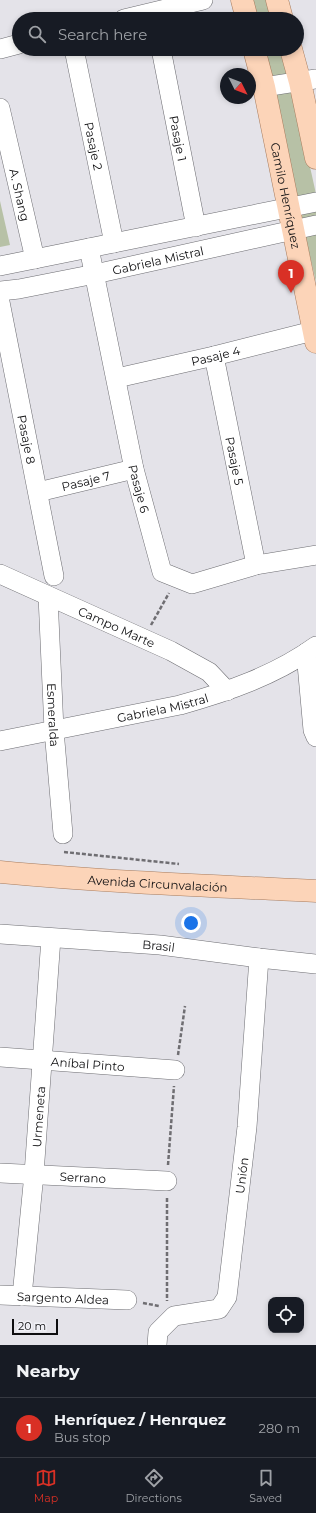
<!DOCTYPE html>
<html lang="en">
<head>
<meta charset="utf-8">
<style>
  body { margin:0; font-family:Montserrat,sans-serif; background:#20242c; color:#f1f3f6 }
  .controls { position:absolute; right:12px; bottom:12px; display:grid; overflow:hidden; border-radius:8px; box-shadow:0 2px 6px #0003 }
  .controls button { width:36px; height:36px; display:grid; place-items:center; padding:0; border:0; border-bottom:1px solid #363941; background:#171b24; color:#f1f3f6; font:20px sans-serif }
  .compass { position:absolute; left:220px; top:68px; width:36px; height:36px; border-radius:50%; background:#171b24; box-shadow:0 2px 6px #0003; rotate:132deg }
  .scale { position:absolute; left:12px; bottom:10px; width:46px; box-sizing:border-box; padding-left:4px; border:2px solid #0e0e10; border-top:0; font-size:11px; line-height:14px; white-space:nowrap; color:#0e0e10; -webkit-text-stroke:3px #f1f1f7; paint-order:stroke }
  .you { position:absolute; left:191px; top:923px; width:14px; height:14px; margin:-10px; border:3px solid #fff; border-radius:50%; background:#1a73e8; box-shadow:0 0 0 6px #1a73e833 }
  .badge { display:grid; place-items:center; width:26px; height:26px; border-radius:50%; background:#d93025; color:#fff; font-size:13px; font-weight:700 }
  .pin { position:absolute; translate:-50% -33px; filter:drop-shadow(0 1px 2px #0008) }
  .pin::after { content:''; position:absolute; top:21px; width:14px; height:12px; background:inherit; clip-path:polygon(0 0,100% 0,50% 100%) }
  .list { margin:0; padding:0; list-style:none }
  h2 { display:flex; justify-content:space-between; align-items:center; height:52px; margin:0; padding:0 16px; font-size:17px }
  h2 small { font-size:13px; font-weight:400; color:#9ea1a6 }
  .list li { display:grid; grid-template-columns:26px 1fr auto; gap:12px; align-items:center; box-sizing:border-box; height:60px; padding:0 16px; border-top:1px solid #363941 }
  .list b { display:block; font-size:15px; white-space:nowrap }
  .list p { margin:0; font-size:13px; white-space:nowrap; color:#9ea1a6 }
  .list em { font-size:13px; font-style:normal; color:#9ea1a6 }
  .icon { flex:none; width:22px; height:22px; fill:none; stroke:currentColor; stroke-width:2; stroke-linecap:round; stroke-linejoin:round }
  .map { position:relative; flex:none; width:316px; height:1345px; overflow:hidden }
  .search { position:absolute; background:#171b24; box-shadow:0 2px 6px #0003; left:12px; right:12px; top:12px; height:44px; display:flex; align-items:center; gap:10px; box-sizing:border-box; padding:0 14px; border-radius:22px; color:#9ea1a6; font-size:15px }
  .sheet { height:112px; background:#171b24 }
  nav { display:flex; justify-content:space-around; align-items:center; box-sizing:border-box; height:56px; border-top:1px solid #363941; background:#171b24; font-size:11px; color:#9ea1a6 }
  nav a { display:grid; justify-items:center; gap:2px }
  nav .on { color:#d93025 }
  .map>svg:first-child { display:block }
  .green { fill:#b7c1a6 }
  .lines { fill:none; stroke-linecap:round; stroke-linejoin:round }
  .minor-casing { stroke:#6d6d72; stroke-width:20 }
  .major-casing { stroke:#a77c5e; stroke-width:23 }
  .path { stroke:#6f6e72; stroke-width:2.5; stroke-dasharray:4 2; stroke-linecap:butt }
  .minor { stroke:#fff; stroke-width:19 }
  .major { stroke:#fcd4b8; stroke-width:22 }
  .labels { text-anchor:middle; dominant-baseline:central; stroke-width:3; stroke-linejoin:round; paint-order:stroke }
  .street-label { font-size:12px; fill:#0e0e10; stroke:#f1f1f7 }
</style>
</head>
<body>
<div class="map">
<svg width="316" height="1345" viewBox="0 0 316 1345">
  <rect width="100%" height="100%" fill="#e4e3e9"/>
  <g class="green">
    <path d="M246,0h21l5,19h-20z"/>
    <path d="M261,49h20l11,36 24,109v88z"/>
    <path d="M0,201l10,44 -10,2z"/>
  </g>
  <g class="lines">
    <defs>
      <g id="minor">
        <path d="M124,19l79,-19"/>
        <path d="M0,49l19,-5"/>
        <path id="s1" d="M74,49l40,194"/>
        <path id="s2" d="M161,49l35,178"/>
        <path d="M264,87l52,-8"/>
        <path id="s3" d="M0,108l35,151"/>
        <path id="s4" d="M89,248l45,221 28,103 30,12 64,-19 60,-10"/>
        <path d="M0,266l316,-64"/>
        <path id="s5" d="M0,291l19,-2 76,-15 221,-49"/>
        <path id="s6" d="M0,302l54,274"/>
        <path id="s7" d="M214,356l42,209"/>
        <path id="s8" d="M117,378l97,-22 99,-25"/>
        <path id="s9" d="M38,492l96,-23"/>
        <path id="s10" d="M0,574l171,77 38,21 18,19"/>
        <path id="s11" d="M48,596l6,134 9,104"/>
        <path d="M306,653l7,77 3,7"/>
        <path id="s12" d="M0,741l180,-36c47,-13 96,-30 136,-59"/>
        <path id="s13" d="M0,934l160,11 99,13 57,6"/>
        <path id="s14" d="M0,1057l175,13"/>
        <path id="s15" d="M0,1173l167,8"/>
        <path id="s16" d="M0,1295l127,5"/>
        <path id="s17" d="M22,1296l12,-122 17,-236"/>
        <path id="s18" d="M157,1345l1,-13 16,-16 45,-7 8,-12 20,-170 12,-169"/>
      </g>
      <g id="major">
        <path d="M242,0l5,19"/>
        <path d="M277,0l5,19"/>
        <path id="s19" d="M254,49l10,38 52,255"/>
        <path d="M291,49l9,33 16,76"/>
        <path id="s20" d="M0,872c105,10 211,14 316,19"/>
      </g>
    </defs>
    <use href="#minor" class="minor-casing"/>
    <use href="#major" class="major-casing"/>
    <g class="path">
      <path d="M299,24l3,10"/>
      <path d="M151,625l18,-32"/>
      <path d="M64,852l115,12"/>
      <path d="M178,1055l7,-49"/>
      <path d="M168,1165l6,-79"/>
      <path d="M167,1198v103"/>
      <path d="M143,1303l16,3"/>
    </g>
    <use href="#minor" class="minor"/>
    <use href="#major" class="major"/>
  </g>
  <g class="labels">
    <g class="street-label">
      <text stroke="none"><textPath href="#s2" startOffset="91">Pasaje 1</textPath></text>
      <text stroke="none"><textPath href="#s1" startOffset="99">Pasaje 2</textPath></text>
      <text stroke="none"><textPath href="#s3" startOffset="89">A. Shang</textPath></text>
      <text stroke="none"><textPath href="#s19" startOffset="150">Camilo Henríquez</textPath></text>
      <text stroke="none"><textPath href="#s5" startOffset="161">Gabriela Mistral</textPath></text>
      <text stroke="none"><textPath href="#s8" startOffset="101">Pasaje 4</textPath></text>
      <text stroke="none"><textPath href="#s6" startOffset="140">Pasaje 8</textPath></text>
      <text stroke="none"><textPath href="#s7" startOffset="107">Pasaje 5</textPath></text>
      <text stroke="none"><textPath href="#s9" startOffset="49">Pasaje 7</textPath></text>
      <text stroke="none"><textPath href="#s4" startOffset="246">Pasaje 6</textPath></text>
      <text stroke="none"><textPath href="#s10" startOffset="128">Campo Marte</textPath></text>
      <text stroke="none"><textPath href="#s12" startOffset="166">Gabriela Mistral</textPath></text>
      <text stroke="none"><textPath href="#s11" startOffset="119">Esmeralda</textPath></text>
      <text stroke="none"><textPath href="#s20" startOffset="158">Avenida Circunvalación</textPath></text>
      <text stroke="none"><textPath href="#s13" startOffset="159">Brasil</textPath></text>
      <text stroke="none"><textPath href="#s14" startOffset="88">Aníbal Pinto</textPath></text>
      <text stroke="none"><textPath href="#s17" startOffset="180">Urmeneta</textPath></text>
      <text stroke="none"><textPath href="#s18" startOffset="218">Unión</textPath></text>
      <text stroke="none"><textPath href="#s15" startOffset="83">Serrano</textPath></text>
      <text stroke="none"><textPath href="#s16" startOffset="63">Sargento Aldea</textPath></text>
    </g>
  </g>
</svg>
<div class="controls">
<button><svg class="icon" aria-label="locate" viewBox="0 0 24 24"><circle cx="12" cy="12" r="6"/><path d="M12 2v4M12 18v4M2 12h4M18 12h4"/></svg></button>
</div>
<svg class="compass" viewBox="-18 -18 36 36"><path d="M0-13l5 13h-10z" fill="#e53935"/><path d="M0 13l5-13h-10z" fill="#9ea1a6"/></svg>
<div class="scale">20 m</div>
<div class="you"></div>
<div class="pin badge" style="left:291px;top:293px">1</div>
<div class="search"><svg class="icon" aria-label="search" viewBox="0 0 24 24"><circle cx="10" cy="10" r="6"/><path d="M15 15l6 6"/></svg>Search here</div>
</div>
<section class="sheet">
<h2>Nearby<small></small></h2>
<ul class="list">
<li><span class="badge">1</span><div><b>Henríquez / Henrquez</b><p>Bus stop</p></div><em>280 m</em></li>
</ul>
</section>
<nav>
<a class="on"><svg class="icon" aria-label="map" viewBox="0 0 24 24"><path d="M3 6l6-2 6 2 6-2v14l-6 2-6-2-6 2zM9 4v14M15 6v14"/></svg>Map</a>
<a><svg class="icon" aria-label="directions" viewBox="0 0 24 24"><path d="M12 3l9 9-9 9-9-9zM9 14v-3h6M13 9l2 2-2 2"/></svg>Directions</a>
<a><svg class="icon" aria-label="saved" viewBox="0 0 24 24"><path d="M7 4h10v16l-5-4-5 4z"/></svg>Saved</a>
</nav>
</body>
</html>
